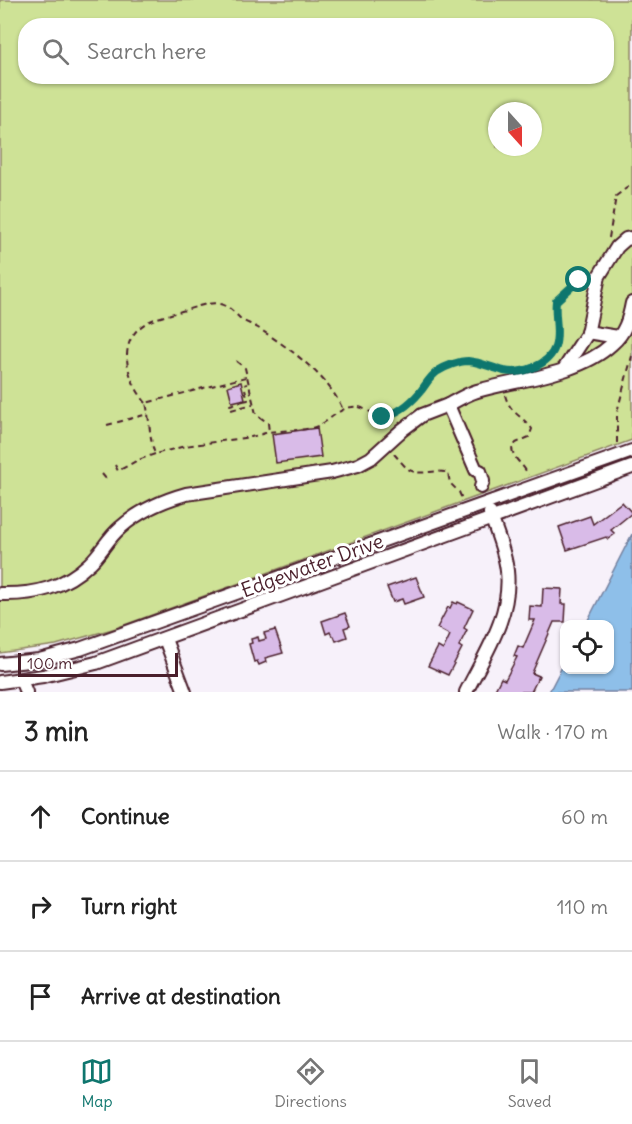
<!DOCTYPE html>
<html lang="en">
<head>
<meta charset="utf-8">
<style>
  body { margin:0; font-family:Delius,sans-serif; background:#f6f6f6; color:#222 }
  .controls { position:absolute; right:18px; bottom:18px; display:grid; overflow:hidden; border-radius:12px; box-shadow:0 2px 4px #0004 }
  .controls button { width:54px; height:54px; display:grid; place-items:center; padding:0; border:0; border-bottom:2px solid #e0e0e0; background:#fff; color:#222; font:30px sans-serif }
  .compass { position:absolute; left:488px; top:102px; width:54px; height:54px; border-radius:50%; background:#fff; box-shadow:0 2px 4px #0004; rotate:159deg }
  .scale { position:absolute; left:18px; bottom:15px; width:160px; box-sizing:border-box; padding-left:6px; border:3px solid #4a1f2b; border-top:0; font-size:16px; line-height:21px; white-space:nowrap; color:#4a1f2b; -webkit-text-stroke:4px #fff; paint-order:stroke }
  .stop { position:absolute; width:18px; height:18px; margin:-14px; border:4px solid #0f766e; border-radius:50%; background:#fff }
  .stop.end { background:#0f766e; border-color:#fff; box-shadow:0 2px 6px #0008 }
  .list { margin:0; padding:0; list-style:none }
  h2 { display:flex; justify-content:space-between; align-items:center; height:78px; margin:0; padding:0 24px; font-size:26px }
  h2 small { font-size:20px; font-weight:400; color:#767676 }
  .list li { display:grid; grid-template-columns:39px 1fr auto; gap:18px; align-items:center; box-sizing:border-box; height:90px; padding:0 24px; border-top:2px solid #e0e0e0 }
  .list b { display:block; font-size:22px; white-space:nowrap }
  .list em { font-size:20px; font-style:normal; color:#767676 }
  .icon { flex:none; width:33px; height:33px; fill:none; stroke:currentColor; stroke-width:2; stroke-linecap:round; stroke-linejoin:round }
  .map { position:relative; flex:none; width:632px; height:692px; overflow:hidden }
  .search { position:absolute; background:#fff; box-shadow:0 2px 4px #0004; left:18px; right:18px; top:18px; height:66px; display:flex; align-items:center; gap:15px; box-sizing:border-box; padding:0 21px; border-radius:24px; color:#767676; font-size:22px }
  .sheet { height:348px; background:#fff }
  nav { display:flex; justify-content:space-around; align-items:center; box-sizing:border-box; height:84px; border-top:2px solid #e0e0e0; background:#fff; font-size:16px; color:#767676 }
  nav a { display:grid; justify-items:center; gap:3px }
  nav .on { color:#0f766e }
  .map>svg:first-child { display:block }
  .green { fill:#cee296; stroke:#8c8060; stroke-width:1.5; fill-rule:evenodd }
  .water { fill:#8ebfe9; stroke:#737f9d; stroke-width:1.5 }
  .building { fill:#d9bbe8; stroke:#4a1f2b; stroke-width:1.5 }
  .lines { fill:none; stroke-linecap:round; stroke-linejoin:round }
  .minor-casing { stroke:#4a1f2b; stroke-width:16 }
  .path { stroke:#4a1f2b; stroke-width:2; stroke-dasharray:6 4.5; stroke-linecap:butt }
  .minor { stroke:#fff; stroke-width:12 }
  .route { stroke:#0f766e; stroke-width:8 }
  .labels { text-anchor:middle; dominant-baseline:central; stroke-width:6; stroke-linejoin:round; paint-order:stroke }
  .street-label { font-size:20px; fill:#4a1f2b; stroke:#fff }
</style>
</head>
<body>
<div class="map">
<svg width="632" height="692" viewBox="0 0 632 692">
  <rect width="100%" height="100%" fill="#f7f1fa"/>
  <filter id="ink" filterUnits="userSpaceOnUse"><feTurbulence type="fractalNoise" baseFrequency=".0167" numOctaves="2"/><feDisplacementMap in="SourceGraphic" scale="12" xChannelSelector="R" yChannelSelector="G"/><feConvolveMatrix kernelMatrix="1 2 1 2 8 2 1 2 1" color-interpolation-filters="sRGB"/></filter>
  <g filter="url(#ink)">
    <path class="green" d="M0,0h632v440l-516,188 -60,17 -56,8zM26,26h580v50h-580zM497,111h36v36h-36z"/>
    <path class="water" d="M632,534v158h-83l15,-29v7h46v-46h-24z"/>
    <g class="building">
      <path d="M241,382l4,17 -13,3 -4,-16z"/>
      <path d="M317,428l4,29 -45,6 -4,-29z"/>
      <path d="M622,502l10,11 -21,17 4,4 -7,5 -2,-2 -39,13 -8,-23 31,-11 3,8z"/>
      <path d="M416,577l8,20 -20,7 -2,-5 -9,3 -6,-15z"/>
      <path d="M543,588l19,1 -1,15h5l-1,18h-11l-22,51 7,3 -8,16h-37l7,-14 4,2 12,-23 -3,-1 4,-10 5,2 12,-28h-6l1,-14 12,1z"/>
      <path d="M453,602l4,2 1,-2 15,7 -9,19 3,2 -8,16 3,2 -14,27 -20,-9 10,-19 5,3 7,-15 -13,-7 11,-21 2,1z"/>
      <path d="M345,613l5,13 -6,2 3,9 -11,4 -2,-5h-2l-2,-4 -4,2 -4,-13z"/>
      <path d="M275,630l8,23 -18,5 1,4 -7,3 -2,-4 -3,1 -5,-18 3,-1 -1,-4 7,-2 1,4 7,-2 -2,-6z"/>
    </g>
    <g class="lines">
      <defs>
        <g id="minor">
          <path d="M587,332l31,5"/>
          <path d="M564,369l23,-35 12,-58 18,-29 9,-8 6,-1"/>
          <path d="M448,405c9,-5 19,-11 29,-14 42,-12 102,-16 135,-47 13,-11 17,-25 20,-41"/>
          <path d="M0,594c35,1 64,-6 90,-31 11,-10 18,-25 30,-35 19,-17 41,-27 66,-34l146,-22 26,-7 13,-7 31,-28 20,-15 26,-10 28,65 4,1 3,10 -2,6"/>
          <path d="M165,639l20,53"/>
          <path d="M0,664l39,-4 41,-11 552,-198"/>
          <path d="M21,680l5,12"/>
          <path d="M0,682l43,-6 53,-13 536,-196"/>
          <path d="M466,692c19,-38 46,-77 41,-121 -2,-20 -11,-39 -17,-58"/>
        </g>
      </defs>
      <use href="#minor" class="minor-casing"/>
      <g class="path">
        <path d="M609,238l7,-42 16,-12"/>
        <path d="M236,361l9,7 11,46 12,9 1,9c15,-2 32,-1 46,-5 13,-4 22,-18 37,-20 13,-3 24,14 39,8 32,-11 38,-55 77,-54 15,1 27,9 41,10"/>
        <path d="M541,365c26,-22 12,-37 15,-64l33,-30"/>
        <path d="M246,377l-100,26c4,17 3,35 9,51l30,-8 66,-9 18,-5"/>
        <path d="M505,395c5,19 17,20 27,34l-3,8 -13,6 -4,5c1,12 12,16 16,27"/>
        <path d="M242,399l1,2 -13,4 1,5 22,-6"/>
        <path d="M243,401l5,-1 -4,-15 3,-1"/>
        <path d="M146,403c-19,-23 -31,-61 0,-80 11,-6 26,-9 39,-13 10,-2 24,-9 35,-6 10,2 15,10 22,16 5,3 11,5 16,8 31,20 70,47 85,82"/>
        <path d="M107,425l41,-11"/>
        <path d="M617,443v-31l15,-56"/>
        <path d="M394,454c4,4 9,11 14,15 11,8 28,-1 40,4l2,10 9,9 3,7"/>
        <path d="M115,465l3,6 20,-11 17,-6"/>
        <path d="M102,474l5,6"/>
      </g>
      <use href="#minor" class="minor"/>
    </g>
  </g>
  <g class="lines" filter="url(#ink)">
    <path class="route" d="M382,417c15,-3 28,-13 38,-25 6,-7 9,-15 18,-21 8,-5 21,-10 30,-10 13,1 24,7 36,10 18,4 45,-6 51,-24 5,-15 -1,-30 1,-46l23,-21"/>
  </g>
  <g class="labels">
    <g class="street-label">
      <text transform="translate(312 565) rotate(-20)">Edgewater Drive</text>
    </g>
  </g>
</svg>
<div class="controls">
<button><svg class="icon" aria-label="locate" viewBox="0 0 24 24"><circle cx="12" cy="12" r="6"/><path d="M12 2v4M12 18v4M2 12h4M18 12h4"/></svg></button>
</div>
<svg class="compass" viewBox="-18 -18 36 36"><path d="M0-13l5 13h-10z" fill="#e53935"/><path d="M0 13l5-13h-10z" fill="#767676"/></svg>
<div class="scale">100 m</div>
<div class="stop" style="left:579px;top:280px"></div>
<div class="stop end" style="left:382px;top:417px"></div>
<div class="search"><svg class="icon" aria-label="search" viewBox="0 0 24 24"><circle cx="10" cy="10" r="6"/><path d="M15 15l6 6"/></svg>Search here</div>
</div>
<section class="sheet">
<h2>3 min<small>Walk · 170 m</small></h2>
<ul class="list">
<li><svg class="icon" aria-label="ahead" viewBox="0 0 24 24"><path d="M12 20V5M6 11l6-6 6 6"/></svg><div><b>Continue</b></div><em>60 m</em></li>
<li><svg class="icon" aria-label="right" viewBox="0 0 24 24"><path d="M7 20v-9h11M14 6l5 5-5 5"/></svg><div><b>Turn right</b></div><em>110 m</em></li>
<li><svg class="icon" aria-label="arrive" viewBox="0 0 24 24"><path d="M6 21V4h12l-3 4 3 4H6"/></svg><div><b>Arrive at destination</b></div></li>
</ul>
</section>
<nav>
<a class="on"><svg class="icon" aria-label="map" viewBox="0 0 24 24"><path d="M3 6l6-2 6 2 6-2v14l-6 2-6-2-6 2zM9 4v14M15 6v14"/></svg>Map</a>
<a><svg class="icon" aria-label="directions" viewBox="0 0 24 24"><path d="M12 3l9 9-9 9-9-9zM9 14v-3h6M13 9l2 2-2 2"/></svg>Directions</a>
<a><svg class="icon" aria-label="saved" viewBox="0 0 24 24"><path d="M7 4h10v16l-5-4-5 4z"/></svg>Saved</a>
</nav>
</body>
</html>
